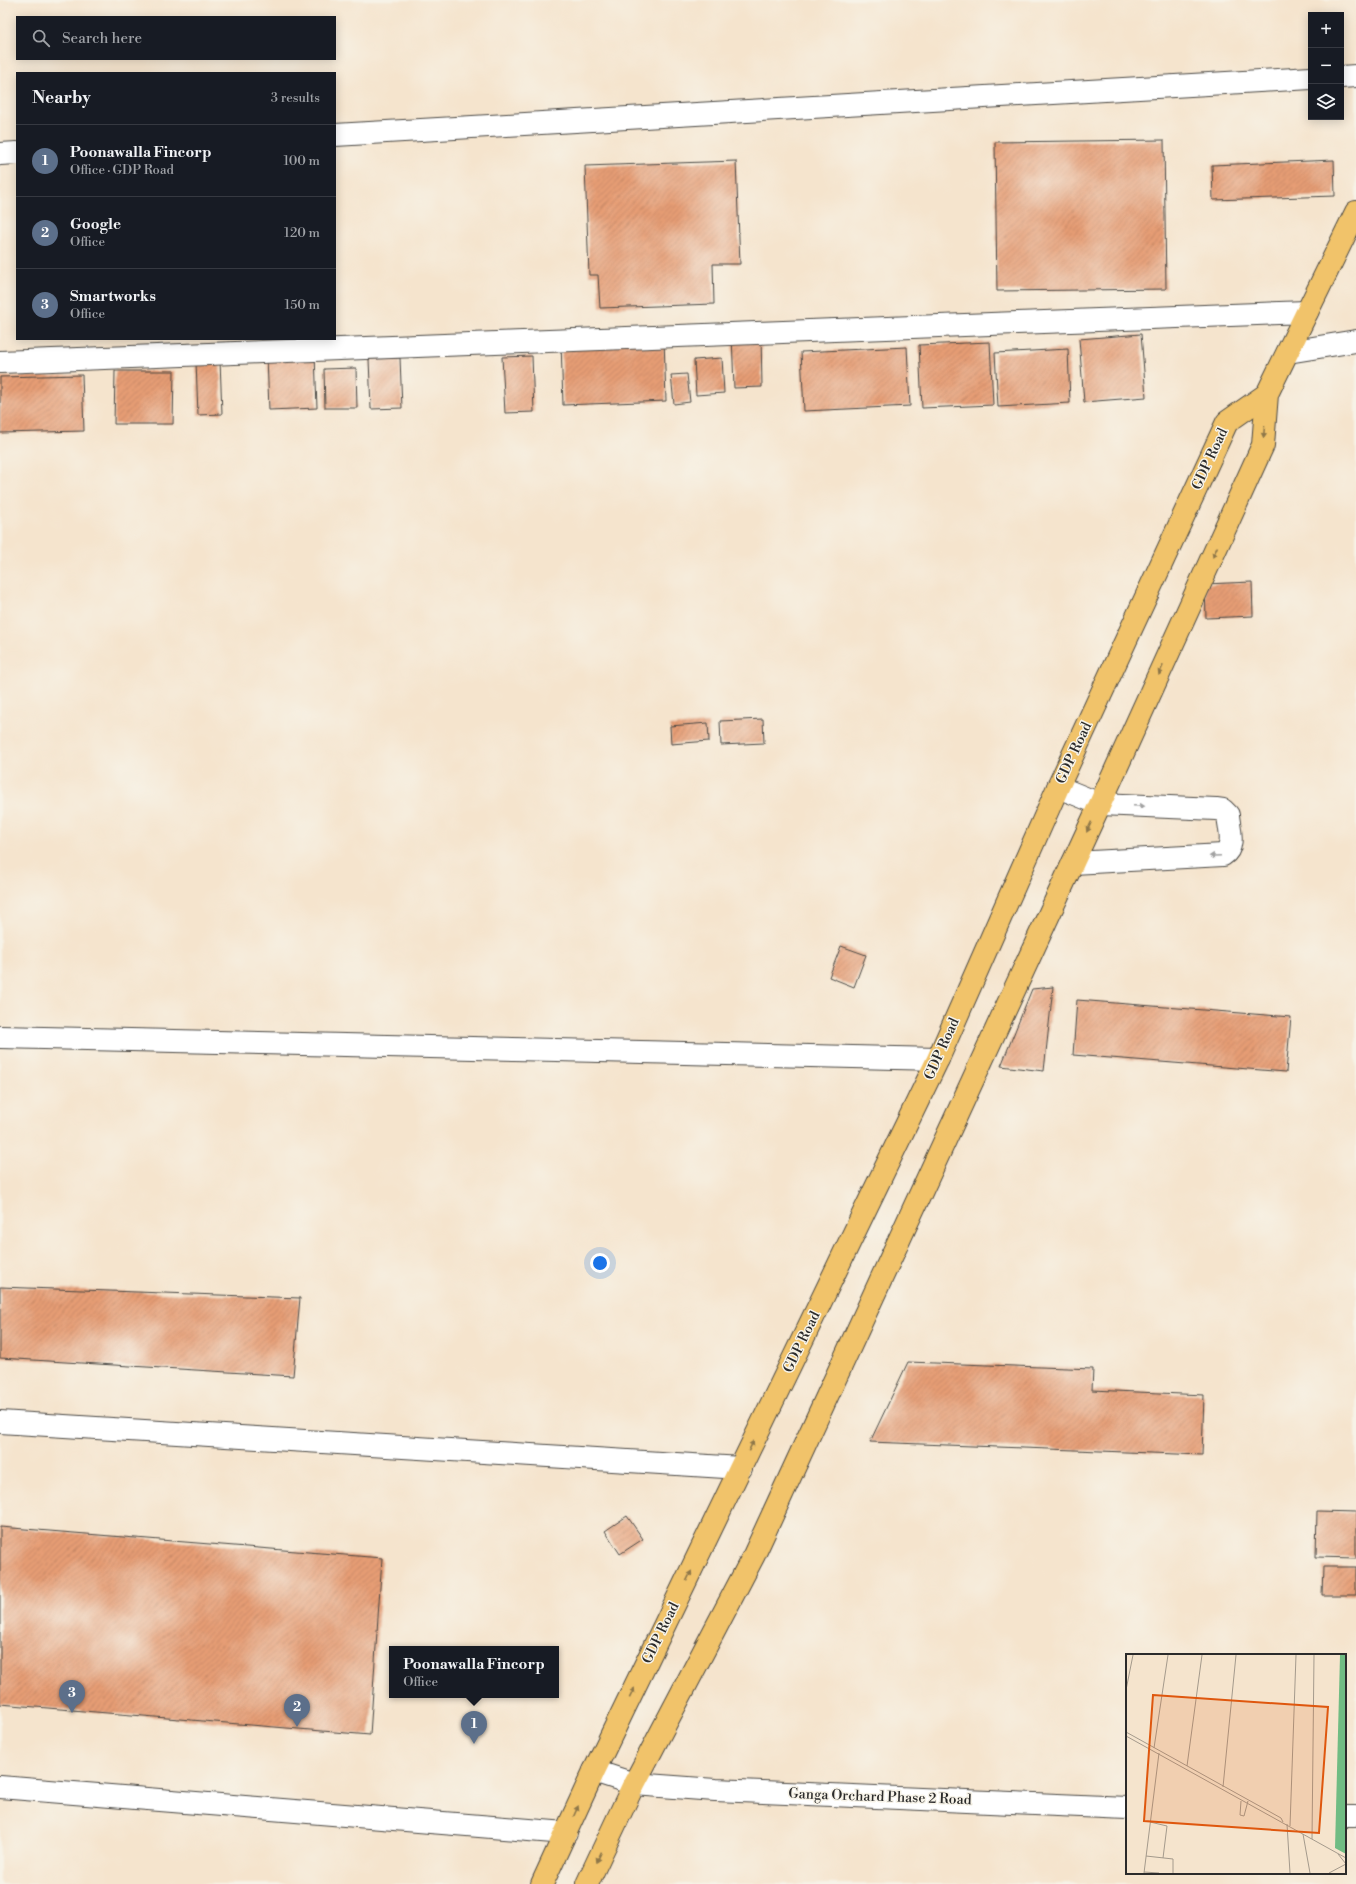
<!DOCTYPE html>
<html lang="en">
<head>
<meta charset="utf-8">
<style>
  body { margin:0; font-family:"Libre Bodoni",serif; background:#242831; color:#f1f3f6 }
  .controls { position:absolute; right:12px; top:12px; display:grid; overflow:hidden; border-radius:0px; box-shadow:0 2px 10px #0003 }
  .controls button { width:36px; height:36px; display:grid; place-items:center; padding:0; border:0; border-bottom:1px solid #363941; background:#171b24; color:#f1f3f6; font:20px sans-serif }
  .you { position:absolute; left:600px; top:1263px; width:14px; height:14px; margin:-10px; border:3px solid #fff; border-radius:50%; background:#1a73e8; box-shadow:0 0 0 6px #1a73e833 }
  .badge { display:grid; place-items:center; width:26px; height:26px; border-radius:50%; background:#d690ce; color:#fff; font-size:13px; font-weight:700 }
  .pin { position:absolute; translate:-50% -33px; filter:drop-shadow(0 1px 2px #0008) }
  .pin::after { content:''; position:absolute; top:21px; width:14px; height:12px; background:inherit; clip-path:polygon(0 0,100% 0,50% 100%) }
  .popup { position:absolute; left:389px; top:1646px; width:170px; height:52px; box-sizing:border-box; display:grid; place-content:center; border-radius:0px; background:#171b24; filter:drop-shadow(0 1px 3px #0005); font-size:13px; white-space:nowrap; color:#9ea1a6 }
  .popup b { font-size:15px; color:#f1f3f6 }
  .popup::after { content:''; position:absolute; left:50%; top:100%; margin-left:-8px; border:8px solid transparent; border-top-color:#171b24 }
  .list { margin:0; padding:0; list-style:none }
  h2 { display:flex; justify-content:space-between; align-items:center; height:52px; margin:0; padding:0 16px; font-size:17px }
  h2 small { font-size:13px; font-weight:400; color:#9ea1a6 }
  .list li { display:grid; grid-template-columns:26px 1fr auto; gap:12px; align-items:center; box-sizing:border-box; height:72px; padding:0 16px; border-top:1px solid #363941 }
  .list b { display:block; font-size:15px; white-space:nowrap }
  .list p { margin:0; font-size:13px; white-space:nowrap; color:#9ea1a6 }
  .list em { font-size:13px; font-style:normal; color:#9ea1a6 }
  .icon { flex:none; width:22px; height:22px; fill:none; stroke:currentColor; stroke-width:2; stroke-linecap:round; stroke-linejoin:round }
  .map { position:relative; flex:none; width:1356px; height:1884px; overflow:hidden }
  .search { position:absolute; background:#171b24; box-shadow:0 2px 10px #0003; left:16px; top:16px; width:320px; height:44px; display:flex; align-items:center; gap:10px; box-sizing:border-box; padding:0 14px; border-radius:0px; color:#9ea1a6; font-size:15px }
  .panel { position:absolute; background:#171b24; box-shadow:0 2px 10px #0003; left:16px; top:72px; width:320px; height:268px; border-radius:0px }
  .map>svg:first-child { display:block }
  .building { fill:url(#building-hatch) }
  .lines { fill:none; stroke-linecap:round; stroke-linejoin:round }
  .minor-casing { stroke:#494743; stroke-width:24 }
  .major-casing { stroke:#494743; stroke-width:24 }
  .minor { stroke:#fff; stroke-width:22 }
  .major { stroke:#f1c36a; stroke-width:22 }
  .oneway { fill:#8e774a }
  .oneway2 { fill:#a0a0a0 }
  .labels { text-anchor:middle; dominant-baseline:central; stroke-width:3; stroke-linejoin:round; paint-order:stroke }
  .street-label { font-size:14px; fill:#2b2b2b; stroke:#f7f3e8 }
  .inset-road { fill:none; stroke:#a49a8c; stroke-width:1 }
  .view { fill:#df570e; fill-opacity:0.15; stroke:#df570e; stroke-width:2 }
  .inset-edge { fill:none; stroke:#2b2b2b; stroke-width:2 }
</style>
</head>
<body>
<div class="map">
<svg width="1356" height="1884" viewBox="0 0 1356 1884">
  <defs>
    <pattern id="building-hatch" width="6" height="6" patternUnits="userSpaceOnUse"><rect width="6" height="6" fill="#e69d75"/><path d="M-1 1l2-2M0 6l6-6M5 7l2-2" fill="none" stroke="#bb8060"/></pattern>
  </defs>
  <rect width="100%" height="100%" fill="#f7f3e8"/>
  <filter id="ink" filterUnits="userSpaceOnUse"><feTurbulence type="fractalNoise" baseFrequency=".025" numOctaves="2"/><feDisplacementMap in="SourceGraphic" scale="8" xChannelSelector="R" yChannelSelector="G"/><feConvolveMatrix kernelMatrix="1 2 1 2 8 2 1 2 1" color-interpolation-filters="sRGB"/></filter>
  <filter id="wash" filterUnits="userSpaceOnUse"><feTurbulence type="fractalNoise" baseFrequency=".012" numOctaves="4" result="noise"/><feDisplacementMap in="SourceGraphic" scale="16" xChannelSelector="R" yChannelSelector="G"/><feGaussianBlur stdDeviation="0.9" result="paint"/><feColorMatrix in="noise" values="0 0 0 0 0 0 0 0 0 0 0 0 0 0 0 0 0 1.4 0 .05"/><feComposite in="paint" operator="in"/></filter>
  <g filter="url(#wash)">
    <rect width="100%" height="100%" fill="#f5e4cd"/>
    <g id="blocks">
      <g class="building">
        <path d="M1164,140l2,149 -169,2 -2,-149z"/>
        <path d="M1334,160l1,36 -122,4 -1,-35z"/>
        <path d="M736,161l4,103h-27l1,40 -114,4 -2,-33h-9l-4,-109z"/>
        <path d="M761,334l1,53 -28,1 -2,-53z"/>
        <path d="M1141,334l5,63 -62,5 -5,-63z"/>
        <path d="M664,338l2,63 -103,4 -2,-63z"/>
        <path d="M990,342l3,63 -71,3 -3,-63z"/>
        <path d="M907,347l3,59 -106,5 -3,-59z"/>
        <path d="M1068,349l2,54 -72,4 -3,-54z"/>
        <path d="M315,355l2,53 -48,2 -2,-54z"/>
        <path d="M532,356l2,56 -29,1 -3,-56z"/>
        <path d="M400,358l2,50 -31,1 -2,-50z"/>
        <path d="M722,358l2,35 -28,2 -2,-35z"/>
        <path d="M220,360l2,54 -24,1 -2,-54z"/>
        <path d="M356,368l1,40h-32l-1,-39z"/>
        <path d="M115,371h59l-1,53h-59z"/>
        <path d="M687,374l3,28 -16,2 -3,-29z"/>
        <path d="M82,375l2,56 -84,2v-56z"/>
        <path d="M1252,582l1,34 -47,2 -1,-34z"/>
        <path d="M763,719l1,24 -43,2 -1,-24z"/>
        <path d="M708,723l1,18 -38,3 -1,-18z"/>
        <path d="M841,946l25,9 -12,32 -25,-10z"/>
        <path d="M1053,987l-9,84 -43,-5 31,-77z"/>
        <path d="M1077,1000l214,17 -5,55 -213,-17z"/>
        <path d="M0,1287l300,11 -7,78 -293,-18z"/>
        <path d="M908,1362l185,7 -1,21 112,5 -2,60 -332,-13z"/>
        <path d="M1317,1511l39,1v46l-40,-1z"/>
        <path d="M627,1516l16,23 -23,15 -15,-23z"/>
        <path d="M0,1527l382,31 -12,177 -370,-31z"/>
        <path d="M1323,1567h33v28h-34z"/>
      </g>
    </g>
  </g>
  <g filter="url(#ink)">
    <use href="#blocks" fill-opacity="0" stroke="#494743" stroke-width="1"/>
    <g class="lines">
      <defs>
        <g id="minor">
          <path d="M1341,77l15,-1"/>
          <path d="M335,135l976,-57"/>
          <path d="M0,154l17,-1"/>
          <path d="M1288,352l68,-11"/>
          <path d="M0,362l1307,-50"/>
          <path d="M1058,787l42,17 116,5 7,1 5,5c1,13 8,32 -5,40l-150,8"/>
          <path d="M0,1037l938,22"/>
          <path d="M0,1422l741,46"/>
          <path d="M594,1771l40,13 81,6 412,18"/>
          <path d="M0,1787l566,46"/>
          <path d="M1345,1817h11"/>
        </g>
        <g id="major">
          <path d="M542,1884l52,-113 344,-712 120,-272 169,-365 40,-28"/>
          <path d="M587,1884l47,-100 120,-229 346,-751 163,-359 4,-51 89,-182"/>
        </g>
      </defs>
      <use href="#minor" class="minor-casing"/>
      <use href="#major" class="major-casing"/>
      <use href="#minor" class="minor"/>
      <use href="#major" class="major"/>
    </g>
    <defs><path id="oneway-solid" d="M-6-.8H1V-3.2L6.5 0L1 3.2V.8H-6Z"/></defs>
    <g class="oneway">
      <use href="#oneway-solid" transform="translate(1264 432) rotate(95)"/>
      <use href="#oneway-solid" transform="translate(1215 552) rotate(114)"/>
      <use href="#oneway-solid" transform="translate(1161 670) rotate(114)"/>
      <use href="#oneway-solid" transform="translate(1089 827) rotate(115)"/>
      <use href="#oneway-solid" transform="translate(751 1446) rotate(-64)"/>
      <use href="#oneway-solid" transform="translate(689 1576) rotate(-64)"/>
      <use href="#oneway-solid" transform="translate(632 1693) rotate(-64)"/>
      <use href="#oneway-solid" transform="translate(576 1811) rotate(-66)"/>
      <use href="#oneway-solid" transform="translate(599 1857) rotate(115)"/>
    </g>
    <g class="oneway2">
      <use href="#oneway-solid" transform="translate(1139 806) rotate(2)"/>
      <use href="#oneway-solid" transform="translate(1215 856) rotate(177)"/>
    </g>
  </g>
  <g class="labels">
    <g class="street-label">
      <text transform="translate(1210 459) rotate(-65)">GDP Road</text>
      <text transform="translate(1074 753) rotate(-65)">GDP Road</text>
      <text transform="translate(942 1049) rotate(-66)">GDP Road</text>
      <text transform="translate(802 1342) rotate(-64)">GDP Road</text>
      <text transform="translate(661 1633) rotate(-64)">GDP Road</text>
      <text transform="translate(880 1797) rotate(2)">Ganga Orchard Phase 2 Road</text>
    </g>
  </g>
  <g transform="translate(1126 1654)">
    <rect width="220" height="220" fill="#f5e4cd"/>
    <path d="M214,1h6v199l-11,-6z" fill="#70bc83"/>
    <path class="inset-road" d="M0,36l7,-35M0,78l155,86 2,4M0,82l220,122M28,94l14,-93M61,112l15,-111M97,133l13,-132M115,147l-1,14 4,1 4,-15M24,168l17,4 -4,32M161,170l3,49M164,172l6,-171M177,180l7,39M186,185l2,-184M212,200l8,10M20,202l27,3v14M18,218l15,1M18,219l15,-120M203,219l17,-9"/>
    <path class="view" d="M27,41l175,12 -9,126 -175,-12z"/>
    <rect width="220" height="220" class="inset-edge"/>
  </g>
</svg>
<div class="controls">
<button>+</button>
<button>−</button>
<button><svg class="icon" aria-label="layers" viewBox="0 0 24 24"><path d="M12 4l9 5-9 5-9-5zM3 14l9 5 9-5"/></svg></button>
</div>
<div class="you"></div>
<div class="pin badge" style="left:474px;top:1744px;background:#5c6f8a">1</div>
<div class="popup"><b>Poonawalla Fincorp</b>Office</div>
<div class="pin badge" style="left:297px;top:1727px;background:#5c6f8a">2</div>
<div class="pin badge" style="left:72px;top:1713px;background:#5c6f8a">3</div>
<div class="search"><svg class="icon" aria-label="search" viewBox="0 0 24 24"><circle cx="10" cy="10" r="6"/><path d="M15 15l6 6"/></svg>Search here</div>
<section class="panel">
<h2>Nearby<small>3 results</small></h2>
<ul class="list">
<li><span class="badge" style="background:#5c6f8a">1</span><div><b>Poonawalla Fincorp</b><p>Office · GDP Road</p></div><em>100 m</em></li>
<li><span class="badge" style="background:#5c6f8a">2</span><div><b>Google</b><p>Office</p></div><em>120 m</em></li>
<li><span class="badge" style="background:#5c6f8a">3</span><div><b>Smartworks</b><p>Office</p></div><em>150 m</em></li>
</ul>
</section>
</div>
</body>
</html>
